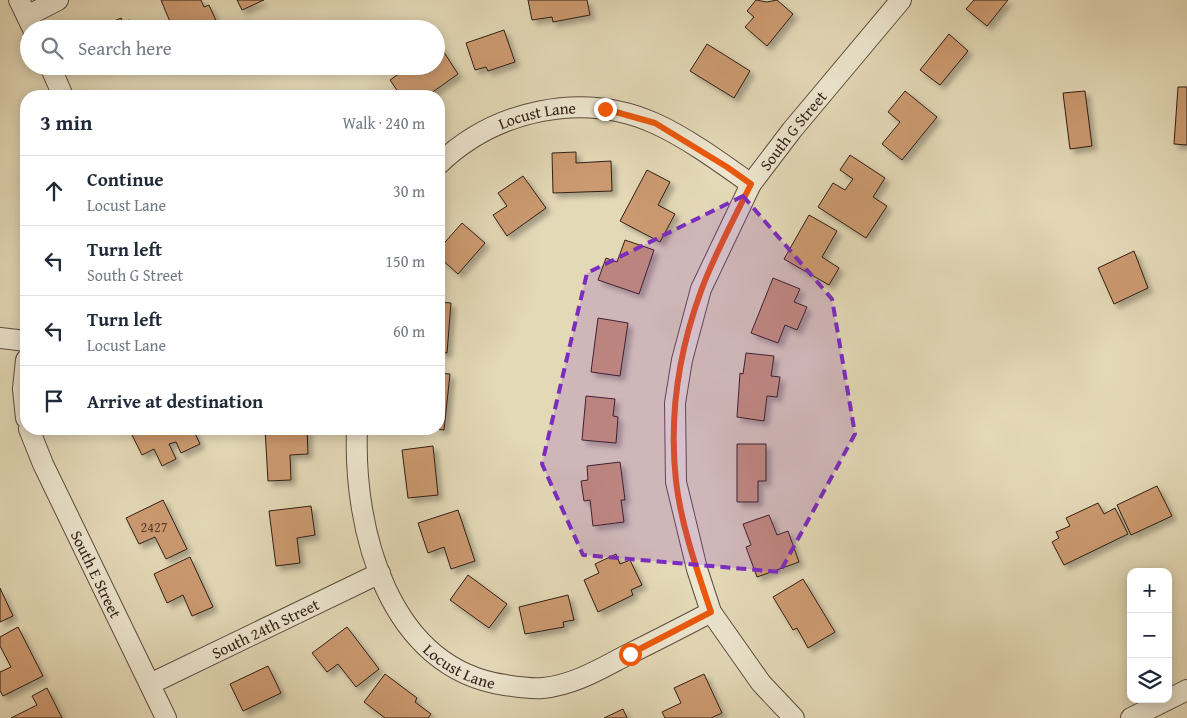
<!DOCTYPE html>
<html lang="en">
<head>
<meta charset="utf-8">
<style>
  body { margin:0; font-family:"Gentium Book Plus",serif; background:#f6f6f7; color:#1f2937 }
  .controls { position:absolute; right:15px; bottom:15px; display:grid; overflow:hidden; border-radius:10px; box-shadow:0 2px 12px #0003 }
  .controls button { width:45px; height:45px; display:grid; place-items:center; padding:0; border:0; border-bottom:1px solid #e0e1e3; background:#fff; color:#1f2937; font:25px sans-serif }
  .stop { position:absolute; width:15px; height:15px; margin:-11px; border:4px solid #ea580c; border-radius:50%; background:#fff }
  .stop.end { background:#ea580c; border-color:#fff; box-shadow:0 1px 5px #0008 }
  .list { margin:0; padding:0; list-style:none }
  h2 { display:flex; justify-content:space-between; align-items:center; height:65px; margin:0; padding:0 20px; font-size:21px }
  h2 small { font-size:16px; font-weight:400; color:#747a83 }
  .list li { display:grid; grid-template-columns:32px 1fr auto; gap:15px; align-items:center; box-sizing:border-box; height:70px; padding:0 20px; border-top:1px solid #e0e1e3 }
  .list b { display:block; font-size:19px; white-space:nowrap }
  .list p { margin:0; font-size:16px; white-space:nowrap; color:#747a83 }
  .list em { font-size:16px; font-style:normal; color:#747a83 }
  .icon { flex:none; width:28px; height:28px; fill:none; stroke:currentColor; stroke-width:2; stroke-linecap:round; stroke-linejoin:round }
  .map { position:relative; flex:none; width:1187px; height:718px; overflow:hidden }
  .search { position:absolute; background:#fff; box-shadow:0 2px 12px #0003; left:20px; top:20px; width:425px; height:55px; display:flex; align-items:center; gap:12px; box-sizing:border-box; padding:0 18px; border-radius:28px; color:#747a83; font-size:19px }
  .panel { position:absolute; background:#fff; box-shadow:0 2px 12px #0003; left:20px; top:90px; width:425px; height:345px; border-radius:20px }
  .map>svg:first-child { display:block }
  .building { fill:#cc9a70; stroke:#301e15; filter:url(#shadow) }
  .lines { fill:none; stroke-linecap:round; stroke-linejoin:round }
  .minor-casing { stroke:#5d4d3e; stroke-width:22 }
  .minor { stroke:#ede6d0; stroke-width:20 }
  .route { stroke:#ea580c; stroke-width:6 }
  .marked { fill:#7b2cbf; fill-opacity:0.2; stroke:#7b2cbf; stroke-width:4; stroke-dasharray:10 6; stroke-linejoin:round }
  .labels { text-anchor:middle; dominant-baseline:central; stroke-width:4; stroke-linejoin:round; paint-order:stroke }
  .number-label { font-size:14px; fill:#573d2c }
  .street-label { font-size:16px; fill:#301e15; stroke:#ede6d0 }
</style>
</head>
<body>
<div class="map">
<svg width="1187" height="718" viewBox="0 0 1187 718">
  <defs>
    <filter id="shadow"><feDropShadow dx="4.5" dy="4.5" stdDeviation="2.5" flood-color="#0004"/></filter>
  </defs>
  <rect width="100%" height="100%" fill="#e4d9b7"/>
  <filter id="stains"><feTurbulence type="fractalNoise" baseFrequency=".004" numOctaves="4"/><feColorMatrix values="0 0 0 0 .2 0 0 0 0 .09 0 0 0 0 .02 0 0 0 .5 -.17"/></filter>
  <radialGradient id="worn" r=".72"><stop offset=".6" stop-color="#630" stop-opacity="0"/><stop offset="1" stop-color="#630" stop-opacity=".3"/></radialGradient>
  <g class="building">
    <path d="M161,0h40l3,7 5,-2 8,18 -6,6h-38z"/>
    <path d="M237,0h27l-22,10z"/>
    <path d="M528,0h59l3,15 -37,7 -1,-5 -20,3z"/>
    <path d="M756,0l11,2 10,-2 16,14 -26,32 -22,-19 9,-10 -7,-6z"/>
    <path d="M974,0h34l-21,26 -21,-17z"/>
    <path d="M121,18l2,4 7,-2 3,7 8,-4 2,6h-38l-2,-3z"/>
    <path d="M504,30l11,32 -27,9 -2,-4 -11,3 -9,-27z"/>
    <path d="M949,34l19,17 -28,34 -20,-15z"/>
    <path d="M707,44l43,27 -16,27 -44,-27z"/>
    <path d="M440,46l18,28 -31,22 -3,-4 -6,4h-17l-11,-16 20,-14h26v-17z"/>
    <path d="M1178,87h9v58l-13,-1z"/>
    <path d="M905,91l32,26 -35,43 -20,-16 18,-22 -12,-10z"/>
    <path d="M1085,91l7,55 -22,3 -7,-56z"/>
    <path d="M576,152v11l35,-2 1,30 -59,2 -1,-40z"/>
    <path d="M850,155l35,23 -12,19 14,9 -21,32 -48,-31 15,-24 12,7 8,-11 -13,-9z"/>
    <path d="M647,170l23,12 -12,23 17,9 -15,28 -40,-21z"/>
    <path d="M523,176l23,32 -39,28 -14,-21 14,-9 -9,-13z"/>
    <path d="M809,215l28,16 -15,26 17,11 -10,17 -45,-26z"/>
    <path d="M462,223l23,20 -27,31 -19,-17v-8z"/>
    <path d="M625,240l29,10 -15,44 -41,-14 8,-22 11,4z"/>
    <path d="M1134,251l14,37 -34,16 -16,-36z"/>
    <path d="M773,278l27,11 -6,13 13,5 -10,23 -12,-5 -7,18 -27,-10z"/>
    <path d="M439,302l12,1 -4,50 -8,-1z"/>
    <path d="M598,318l30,5 -8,53 -29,-4z"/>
    <path d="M746,353l28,3 -3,20 9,1 -3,20 -10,-1 -3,25 -27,-4 3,-44 3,1z"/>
    <path d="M439,373l11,1 -6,56 -10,-1h5z"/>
    <path d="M586,396l29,3 -2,17 5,1 -2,26 -34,-3z"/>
    <path d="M129,429h49l1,3 14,-3 7,15 -19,9 -5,-11 -7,2 7,15 -14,7 -8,-17 -12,6z"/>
    <path d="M265,429h42l1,25 -18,1 1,25 -23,1z"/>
    <path d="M737,444h29v37h-8v21h-21z"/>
    <path d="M433,446l5,49 -30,3 -6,-48z"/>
    <path d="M620,462l5,38h-4l3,22 -31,4 -3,-26 -6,1 -3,-20 7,-1 -1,-14z"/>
    <path d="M1157,486l15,30 -41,19 -14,-30z"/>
    <path d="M163,500l24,49 -21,10 -11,-22 -16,7 -13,-26z"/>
    <path d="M1098,503l6,11 11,-6 13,26 -64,31 -12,-23 7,-4 -3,-6 14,-6 -4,-8z"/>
    <path d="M311,506l4,29 -18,3 3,25 -24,3 -7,-55z"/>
    <path d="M458,510l17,51 -24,8 -7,-22 -16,6 -10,-30z"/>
    <path d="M769,515l8,20 11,-4 11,31 -42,15 -11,-30 5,-2 -8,-21z"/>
    <path d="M616,554l4,10 10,-4 12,25 -11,5 2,5 -35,17 -14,-32 15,-7 -4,-9z"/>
    <path d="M190,557l23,50 -21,9 -9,-21 -16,8 -13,-29z"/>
    <path d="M468,575l39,29 -18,24 -39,-28z"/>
    <path d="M803,579l32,53 -27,16 -11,-20 -4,2 -20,-33z"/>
    <path d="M0,588l13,28 -13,6z"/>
    <path d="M568,595l6,25 -11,2 1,5 -39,7 -6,-27z"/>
    <path d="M18,627l25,49 -40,20 -3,-5v-19l11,-5 -11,-21v-9z"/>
    <path d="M347,627l32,42 -23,18 -18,-23 -11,8 -15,-19z"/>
    <path d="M268,666l13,27 -38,18 -13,-27z"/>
    <path d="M385,674l32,24 -2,4 16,12 -3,4h-43l-21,-16z"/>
    <path d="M704,674l18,39 -11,5h-46l-3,-6 19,-9 -7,-15z"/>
    <path d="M47,688l15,30h-51l26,-13 -5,-9z"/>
    <path d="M623,709l4,9h-23z"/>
  </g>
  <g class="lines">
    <defs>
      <g id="minor">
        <path d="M19,0l14,29"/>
        <path d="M27,16l31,-16"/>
        <path d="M50,66l13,30"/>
        <path id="s1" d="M439,164c56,-54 143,-73 215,-41 32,14 69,41 97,61"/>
        <path d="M0,338l26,3"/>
        <path d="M26,360l-3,29 3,29"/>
        <path id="s2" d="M29,429l14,35 123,254"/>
        <path id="s3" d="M357,429c-4,100 31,239 148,256 13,2 25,4 38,3 31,-3 57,-19 84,-33 28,-14 56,-28 84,-43"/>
        <path id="s4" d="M150,684l230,-111"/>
        <path id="s5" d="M794,718l-33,-35 -50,-71 -14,-43 -21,-87 -1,-79 7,-43 19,-71 50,-105 41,-54 109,-130"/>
        <path d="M1131,718l56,-28"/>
      </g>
    </defs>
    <use href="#minor" class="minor-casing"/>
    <use href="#minor" class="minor"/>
  </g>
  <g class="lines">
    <path class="route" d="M605,109l50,14 72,44 24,17c-17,35 -37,71 -50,107 -22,60 -32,126 -25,190 5,44 21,89 35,131l-81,42"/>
  </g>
  <path class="marked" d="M743,196l89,103 23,135 -75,138 -197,-17 -41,-91 45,-191z"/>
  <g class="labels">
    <g class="number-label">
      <text x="154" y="527">2427</text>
    </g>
    <g class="street-label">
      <text stroke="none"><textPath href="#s1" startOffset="112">Locust Lane</textPath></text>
      <text stroke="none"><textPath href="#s5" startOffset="650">South G Street</textPath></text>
      <text stroke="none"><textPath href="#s2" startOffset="160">South E Street</textPath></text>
      <text stroke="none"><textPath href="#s4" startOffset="128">South 24th Street</textPath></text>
      <text stroke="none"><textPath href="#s3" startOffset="274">Locust Lane</textPath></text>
    </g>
  </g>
  <rect width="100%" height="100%" filter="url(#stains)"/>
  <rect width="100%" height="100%" fill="url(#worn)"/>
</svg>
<div class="controls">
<button>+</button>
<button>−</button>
<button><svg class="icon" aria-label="layers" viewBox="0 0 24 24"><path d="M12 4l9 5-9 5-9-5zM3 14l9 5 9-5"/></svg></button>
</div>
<div class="stop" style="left:630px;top:654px"></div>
<div class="stop end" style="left:605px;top:109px"></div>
<div class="search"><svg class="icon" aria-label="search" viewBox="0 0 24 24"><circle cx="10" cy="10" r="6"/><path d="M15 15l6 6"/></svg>Search here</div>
<section class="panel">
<h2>3 min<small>Walk · 240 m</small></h2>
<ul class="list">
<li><svg class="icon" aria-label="ahead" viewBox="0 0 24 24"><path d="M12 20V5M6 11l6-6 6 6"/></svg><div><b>Continue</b><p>Locust Lane</p></div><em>30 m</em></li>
<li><svg class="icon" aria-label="left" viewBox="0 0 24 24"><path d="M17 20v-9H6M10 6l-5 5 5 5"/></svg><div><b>Turn left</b><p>South G Street</p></div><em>150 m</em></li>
<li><svg class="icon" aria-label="left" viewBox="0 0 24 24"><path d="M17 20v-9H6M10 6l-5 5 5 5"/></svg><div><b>Turn left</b><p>Locust Lane</p></div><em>60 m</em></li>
<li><svg class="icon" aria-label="arrive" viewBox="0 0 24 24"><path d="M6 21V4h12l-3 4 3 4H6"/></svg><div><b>Arrive at destination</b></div></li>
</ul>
</section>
</div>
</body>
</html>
